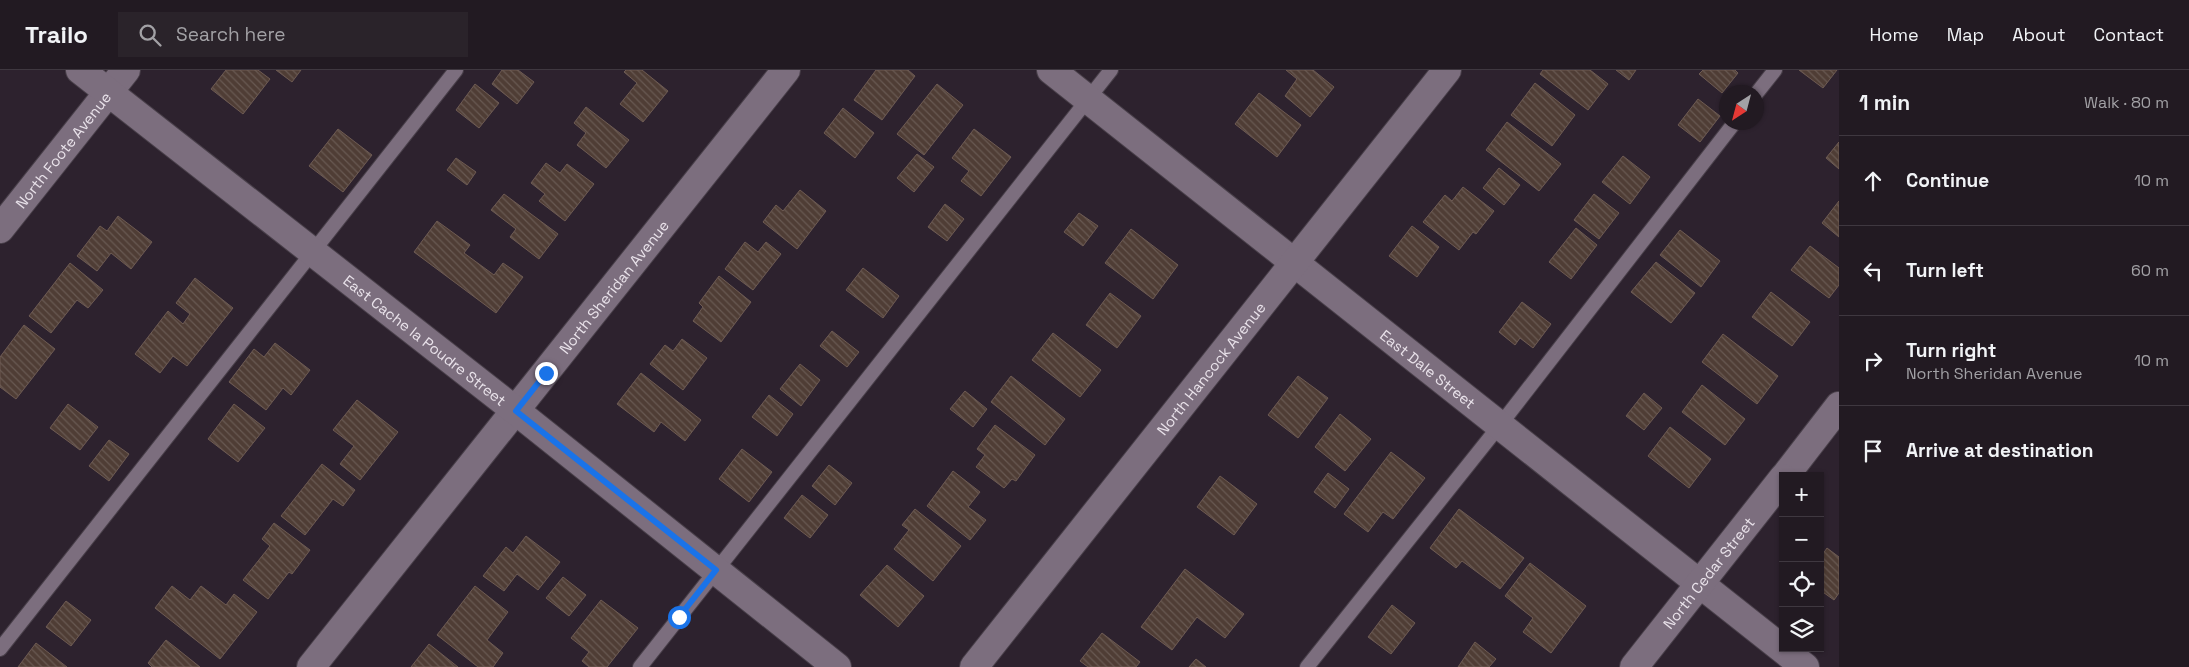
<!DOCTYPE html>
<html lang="en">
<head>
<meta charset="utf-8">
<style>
  body { margin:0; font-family:"Space Grotesk",sans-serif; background:#2a232a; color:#f1f3f6 }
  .controls { position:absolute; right:15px; bottom:15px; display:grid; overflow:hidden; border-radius:0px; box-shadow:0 1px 4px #0004 }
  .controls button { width:45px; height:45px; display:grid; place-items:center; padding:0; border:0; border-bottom:1px solid #3f3840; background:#221a22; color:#f1f3f6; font:25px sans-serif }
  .compass { position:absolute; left:1719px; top:15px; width:45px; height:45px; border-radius:50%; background:#221a22; box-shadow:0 1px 4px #0004; rotate:216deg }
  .stop { position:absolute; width:15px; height:15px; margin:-11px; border:4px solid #1a73e8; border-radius:50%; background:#fff }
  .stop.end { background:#1a73e8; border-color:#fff; box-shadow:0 1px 5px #0008 }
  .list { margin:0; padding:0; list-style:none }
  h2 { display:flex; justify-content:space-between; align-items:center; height:65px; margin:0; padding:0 20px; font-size:21px }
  h2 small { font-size:16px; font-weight:400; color:#a2a1a5 }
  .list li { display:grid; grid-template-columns:32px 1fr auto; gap:15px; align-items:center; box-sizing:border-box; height:90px; padding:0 20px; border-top:1px solid #3f3840 }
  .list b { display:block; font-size:19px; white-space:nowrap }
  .list p { margin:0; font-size:16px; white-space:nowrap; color:#a2a1a5 }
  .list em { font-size:16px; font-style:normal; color:#a2a1a5 }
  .icon { flex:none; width:28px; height:28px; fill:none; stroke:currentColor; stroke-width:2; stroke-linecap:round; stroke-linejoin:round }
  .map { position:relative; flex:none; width:1839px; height:597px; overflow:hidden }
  header { display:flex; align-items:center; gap:30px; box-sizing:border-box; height:70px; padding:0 25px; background:#221a22; border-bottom:1px solid #3f3840 }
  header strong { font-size:24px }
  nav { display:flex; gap:28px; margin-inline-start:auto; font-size:18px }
  .search { width:350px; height:45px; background:#2a232a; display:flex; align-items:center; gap:12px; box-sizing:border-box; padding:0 18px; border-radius:0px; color:#a2a1a5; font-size:19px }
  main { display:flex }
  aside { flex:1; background:#221a22 }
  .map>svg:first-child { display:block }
  .building { fill:url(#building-back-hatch); stroke:#6e5b53 }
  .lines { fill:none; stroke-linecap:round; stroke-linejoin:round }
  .lane-casing { stroke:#483f49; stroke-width:16 }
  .street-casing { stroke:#483f49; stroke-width:30 }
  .secondary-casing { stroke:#483f49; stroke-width:30 }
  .lane { stroke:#7c6e7e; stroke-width:14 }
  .street { stroke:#7c6e7e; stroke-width:28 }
  .secondary { stroke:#7c6e7e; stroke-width:28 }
  .route { stroke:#1a73e8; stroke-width:6 }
  .labels { text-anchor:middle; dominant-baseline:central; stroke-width:5; stroke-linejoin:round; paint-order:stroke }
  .street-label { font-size:15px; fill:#e9e2ea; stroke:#2d222e }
</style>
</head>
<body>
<header>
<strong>Trailo</strong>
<div class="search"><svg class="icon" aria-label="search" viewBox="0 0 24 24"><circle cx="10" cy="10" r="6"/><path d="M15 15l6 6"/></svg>Search here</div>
<nav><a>Home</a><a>Map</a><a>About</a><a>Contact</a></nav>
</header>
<main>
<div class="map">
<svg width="1839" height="597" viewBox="0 0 1839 597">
  <defs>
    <pattern id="building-back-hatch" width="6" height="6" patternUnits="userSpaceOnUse" patternTransform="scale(1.25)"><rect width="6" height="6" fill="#4f3d35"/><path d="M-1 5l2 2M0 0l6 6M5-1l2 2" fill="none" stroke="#685952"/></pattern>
  </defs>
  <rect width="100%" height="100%" fill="#2d222e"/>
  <g class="building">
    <path d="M226,0h32l12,9 -27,35 -32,-25z"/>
    <path d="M276,0h25l-9,12z"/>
    <path d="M502,0h16l16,12 -17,22 -25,-20z"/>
    <path d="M626,0h16l26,21 -25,31 -23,-18 17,-21 -13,-11z"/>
    <path d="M876,0h32l7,6 -33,44 -28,-20z"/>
    <path d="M1286,0h27l21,17 -24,30 -25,-21 12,-17z"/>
    <path d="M1543,0h47l18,14 -20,26 -48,-36z"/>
    <path d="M1616,0h20l-7,10z"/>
    <path d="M1703,0h32l3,3 -16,20 -23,-19z"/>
    <path d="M1799,0h38l-14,18z"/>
    <path d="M1535,13l40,32 -23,31 -41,-31z"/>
    <path d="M475,14l24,19 -20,25 -23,-18z"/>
    <path d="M937,14l26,21 -39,50 -27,-21z"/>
    <path d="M1259,23l42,32 -24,32 -42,-33z"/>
    <path d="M1698,29l22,17 -20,26 -22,-17z"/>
    <path d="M586,37l43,33 -23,28 -29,-23 9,-12 -12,-10z"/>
    <path d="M843,38l31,25 -19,25 -31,-25z"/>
    <path d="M1507,52l54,42 -22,27 -53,-41z"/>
    <path d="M338,59l34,26 -29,37 -34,-26z"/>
    <path d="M974,59l37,28 -30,39 -20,-15 8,-10 -17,-13z"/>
    <path d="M1839,72v27l-13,-11z"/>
    <path d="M917,84l17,13 -20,25 -17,-14z"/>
    <path d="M1623,86l27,21 -20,27 -28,-22z"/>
    <path d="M456,88l20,14 -9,13 -20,-15z"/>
    <path d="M546,93l14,10 7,-9 27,20 -29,37 -26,-20 6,-7 -14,-11z"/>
    <path d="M1499,98l21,17 -16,20 -21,-17z"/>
    <path d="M1463,117l31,24 -18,23 -3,-2 -14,18 -36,-28 22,-27 7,6z"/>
    <path d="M800,120l26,21 -29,38 -34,-27 13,-17 7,6z"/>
    <path d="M504,124l54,40 -19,25 -29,-22 6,-8 -25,-19z"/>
    <path d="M1594,124l25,19 -20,26 -25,-19z"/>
    <path d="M1839,131v36l-17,-14z"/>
    <path d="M945,134l19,15 -17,22 -19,-14z"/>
    <path d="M1079,143l19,13 -15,20 -19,-14z"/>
    <path d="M118,146l34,26 -21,27 -20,-16 -14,18 -20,-15 23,-30 7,5z"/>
    <path d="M437,151l33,24 -6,8 30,22 9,-12 20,14 -27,36 -82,-61z"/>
    <path d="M1412,156l27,21 -22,30 -28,-21z"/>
    <path d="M1576,158l21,17 -26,34 -22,-17z"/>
    <path d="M1131,159l47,36 -25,34 -48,-36z"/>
    <path d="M1680,160l40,31 -19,26 -41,-32z"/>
    <path d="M745,172l13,10 8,-10 15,12 -28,36 -28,-21z"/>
    <path d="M1810,176l29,22v17l-10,13 -38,-28z"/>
    <path d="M1656,192l39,31 -24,30 -40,-31z"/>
    <path d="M70,193l33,27 -15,18 -11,-8 -26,33 -22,-17z"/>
    <path d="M863,198l36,28 -16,22 -37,-28z"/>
    <path d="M719,206l32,26 -30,40 -28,-21 10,-14 -4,-4z"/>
    <path d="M195,208l38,30 -46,58 -14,-10 -13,17 -25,-19 33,-43 15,13 7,-10 -14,-11z"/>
    <path d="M1771,222l39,30 -18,24 -40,-29z"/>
    <path d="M1110,223l31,23 -24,32 -31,-23z"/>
    <path d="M1522,232l29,22 -18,24 -13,-10 -5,7 -16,-13z"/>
    <path d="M24,255l31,24 -39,50 -16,-12v-30z"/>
    <path d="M832,261l27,21 -12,15 -27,-21z"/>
    <path d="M1053,263l48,37 -21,27 -48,-37z"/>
    <path d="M1723,264l55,42 -21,28 -55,-42z"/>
    <path d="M682,269l25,19 -24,32 -33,-26 15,-19 8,6z"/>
    <path d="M275,273l35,27 -19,25 -8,-7 -17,22 -37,-28 25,-33 10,8z"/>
    <path d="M800,294l20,16 -19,26 -21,-17z"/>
    <path d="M641,303l60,47 -16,21 -24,-19 -7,10 -37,-28z"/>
    <path d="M1011,306l54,43 -20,26 -54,-43z"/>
    <path d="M1298,306l30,22 -30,40 -30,-23z"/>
    <path d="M1702,315l43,34 -20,26 -43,-33z"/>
    <path d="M965,321l22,18 -14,18 -23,-18z"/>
    <path d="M1644,323l18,15 -18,22 -18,-14z"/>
    <path d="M769,325l24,19 -16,22 -25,-19z"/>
    <path d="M357,330l41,32 -38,48 -20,-16 14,-18 -21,-16z"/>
    <path d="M68,334l30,23 -18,23 -30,-22z"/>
    <path d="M234,334l31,24 -27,34 -30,-23z"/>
    <path d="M1340,344l31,25 -26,32 -30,-24z"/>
    <path d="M995,355l40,30 -19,26 -4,-2 -8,9 -28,-21 9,-12 -8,-6z"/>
    <path d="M1670,357l41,32 -22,29 -41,-32z"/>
    <path d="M109,370l20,14 -20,27 -20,-15z"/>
    <path d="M742,379l30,23 -23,30 -30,-23z"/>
    <path d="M1391,382l34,26 -32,41 -10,-7 -15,20 -24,-18z"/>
    <path d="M322,394l33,26 -12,16 -10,-7 -28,36 -24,-19z"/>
    <path d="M829,395l23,18 -17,22 -23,-19z"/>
    <path d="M953,401l27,21 -12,15 18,13 -16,20 -43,-34z"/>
    <path d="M1328,403l21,16 -14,19 -21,-16z"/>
    <path d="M1220,406l37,28 -23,31 -37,-28z"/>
    <path d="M802,425l26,20 -18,23 -26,-20z"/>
    <path d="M915,439l46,37 -28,35 -39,-32 15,-19 -7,-5z"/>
    <path d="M1459,439l65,49 -24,31 -38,-28 -6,7 -26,-20z"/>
    <path d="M274,453l36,27 -18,24 -3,-2 -21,27 -25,-19 27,-34 -8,-7z"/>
    <path d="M526,466l34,26 -22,28 -21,-16 -13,17 -21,-15 23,-29 7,6z"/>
    <path d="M1827,478l12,9v36l-5,7 -14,-10v-32z"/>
    <path d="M1530,493l56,43 -35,47 -28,-21 10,-14 -28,-22z"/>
    <path d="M887,495l37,31 -26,31 -38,-32z"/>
    <path d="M1185,499l59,45 -19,24 -28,-21 -25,33 -31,-23z"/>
    <path d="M563,507l23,18 -17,21 -23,-18z"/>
    <path d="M172,516l18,14 11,-14 25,19 8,-11 23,18 -37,47 -65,-51z"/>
    <path d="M475,516l33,26 -21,28 16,13 -10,14h-15l-41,-32z"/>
    <path d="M601,530l37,28 -31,39h-18l-7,-6 7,-9 -18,-14z"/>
    <path d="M66,531l25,19 -20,26 -25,-19z"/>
    <path d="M1392,535l23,18 -24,31 -23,-17z"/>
    <path d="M1102,563l38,29 -4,5h-48l-8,-6z"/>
    <path d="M166,570l34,27h-48l-4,-4z"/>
    <path d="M1475,572l21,17 -7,8h-31z"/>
    <path d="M36,573l31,24h-49z"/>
    <path d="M429,574l29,23h-47z"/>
    <path d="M1196,589l10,8h-17z"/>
  </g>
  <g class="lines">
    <defs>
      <g id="lane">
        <path d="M1756,24l19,-24"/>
        <path d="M0,579l456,-579"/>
        <path d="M640,597l471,-597"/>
        <path d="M1307,597l193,-242 235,-303"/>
      </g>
      <g id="street">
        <path id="s1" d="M1051,0l754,597"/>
        <path id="s2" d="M0,159l126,-159"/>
        <path d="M1785,406l54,-70"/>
        <path id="s3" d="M311,597l475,-597"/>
        <path id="s4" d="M1634,597l149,-189"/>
      </g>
      <g id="secondary">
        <path id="s5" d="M80,0l436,341 321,256"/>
        <path id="s6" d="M974,597l473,-597"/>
      </g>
    </defs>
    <use href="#lane" class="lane-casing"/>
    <use href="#street" class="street-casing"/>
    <use href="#secondary" class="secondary-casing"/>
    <use href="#lane" class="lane"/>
    <use href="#street" class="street"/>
    <use href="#secondary" class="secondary"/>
  </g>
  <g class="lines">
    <path class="route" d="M546,303l-30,38 200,159 -37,47"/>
  </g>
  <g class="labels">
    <g class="street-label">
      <text stroke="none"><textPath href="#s2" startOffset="101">North Foote Avenue</textPath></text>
      <text stroke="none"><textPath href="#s3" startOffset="486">North Sheridan Avenue</textPath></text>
      <text stroke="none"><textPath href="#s5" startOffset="438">East Cache la Poudre Street</textPath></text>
      <text stroke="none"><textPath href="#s6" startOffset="381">North Hancock Avenue</textPath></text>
      <text stroke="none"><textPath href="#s1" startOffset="481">East Dale Street</textPath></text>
      <text stroke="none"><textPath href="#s4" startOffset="120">North Cedar Street</textPath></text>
    </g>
  </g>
</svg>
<div class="controls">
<button>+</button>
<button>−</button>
<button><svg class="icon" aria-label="locate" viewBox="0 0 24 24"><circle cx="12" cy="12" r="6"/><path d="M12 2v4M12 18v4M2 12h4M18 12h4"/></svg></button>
<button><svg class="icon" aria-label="layers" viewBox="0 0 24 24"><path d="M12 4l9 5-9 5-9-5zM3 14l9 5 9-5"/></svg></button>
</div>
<svg class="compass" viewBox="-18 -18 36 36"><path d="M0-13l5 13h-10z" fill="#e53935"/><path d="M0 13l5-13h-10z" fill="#a2a1a5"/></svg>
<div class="stop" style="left:679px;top:547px"></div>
<div class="stop end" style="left:546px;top:303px"></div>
</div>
<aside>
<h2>1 min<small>Walk · 80 m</small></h2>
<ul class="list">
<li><svg class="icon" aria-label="ahead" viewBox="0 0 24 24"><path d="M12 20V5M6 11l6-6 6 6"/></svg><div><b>Continue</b></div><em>10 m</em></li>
<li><svg class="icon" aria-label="left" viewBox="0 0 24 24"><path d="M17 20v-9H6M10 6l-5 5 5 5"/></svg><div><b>Turn left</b></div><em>60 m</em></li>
<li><svg class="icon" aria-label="right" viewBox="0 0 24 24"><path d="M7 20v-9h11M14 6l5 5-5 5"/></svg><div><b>Turn right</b><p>North Sheridan Avenue</p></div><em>10 m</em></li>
<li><svg class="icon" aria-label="arrive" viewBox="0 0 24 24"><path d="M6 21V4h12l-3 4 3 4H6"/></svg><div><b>Arrive at destination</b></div></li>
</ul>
</aside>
</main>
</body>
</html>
